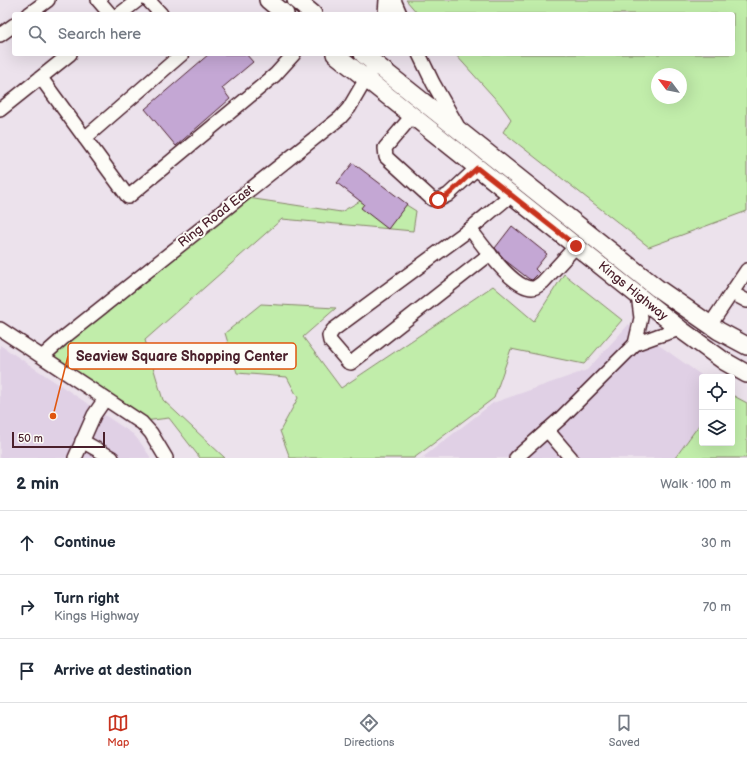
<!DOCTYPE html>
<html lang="en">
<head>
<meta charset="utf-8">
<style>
  body { margin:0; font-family:"Balsamiq Sans",sans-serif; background:#f6f6f7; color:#1f2937 }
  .controls { position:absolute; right:12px; bottom:12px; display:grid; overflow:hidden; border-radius:4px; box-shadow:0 4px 16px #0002 }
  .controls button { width:36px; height:36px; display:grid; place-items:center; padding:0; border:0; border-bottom:1px solid #e0e1e3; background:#fff; color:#1f2937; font:20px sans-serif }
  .compass { position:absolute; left:651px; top:68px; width:36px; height:36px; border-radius:50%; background:#fff; box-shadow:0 4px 16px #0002; rotate:302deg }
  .scale { position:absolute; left:12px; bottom:10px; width:93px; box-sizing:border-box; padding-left:4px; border:2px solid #4a1f2b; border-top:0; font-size:11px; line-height:14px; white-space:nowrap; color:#4a1f2b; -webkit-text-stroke:3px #fdfcf7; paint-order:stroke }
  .stop { position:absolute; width:12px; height:12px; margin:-9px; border:3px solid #c8321e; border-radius:50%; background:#fff }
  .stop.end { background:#c8321e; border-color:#fff; box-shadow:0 1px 4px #0008 }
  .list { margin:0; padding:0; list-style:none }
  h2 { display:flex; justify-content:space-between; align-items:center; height:52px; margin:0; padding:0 16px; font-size:17px }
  h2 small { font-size:13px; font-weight:400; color:#747a83 }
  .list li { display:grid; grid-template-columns:26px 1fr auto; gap:12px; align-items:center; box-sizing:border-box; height:64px; padding:0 16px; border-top:1px solid #e0e1e3 }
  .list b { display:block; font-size:15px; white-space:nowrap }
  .list p { margin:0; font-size:13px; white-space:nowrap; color:#747a83 }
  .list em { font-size:13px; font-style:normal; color:#747a83 }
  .icon { flex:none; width:22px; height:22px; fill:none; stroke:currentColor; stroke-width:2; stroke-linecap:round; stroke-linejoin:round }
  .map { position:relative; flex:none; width:747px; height:458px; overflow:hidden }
  .search { position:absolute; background:#fff; box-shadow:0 4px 16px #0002; left:12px; right:12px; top:12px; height:44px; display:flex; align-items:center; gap:10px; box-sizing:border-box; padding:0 14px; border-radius:4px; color:#747a83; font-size:15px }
  .sheet { height:244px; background:#fff }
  nav { display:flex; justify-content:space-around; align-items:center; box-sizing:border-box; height:56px; border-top:1px solid #e0e1e3; background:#fff; font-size:11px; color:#747a83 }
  nav a { display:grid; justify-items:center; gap:2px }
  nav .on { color:#c8321e }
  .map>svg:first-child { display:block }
  .built { fill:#e0d0e5 }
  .green { fill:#c1edaa; stroke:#86866a; fill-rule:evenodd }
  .building { fill:#c4a7d4; stroke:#4a1f2b }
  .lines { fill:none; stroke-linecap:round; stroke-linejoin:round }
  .minor-casing { stroke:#4a1f2b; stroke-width:16 }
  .major-casing { stroke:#4a1f2b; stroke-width:20 }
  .minor { stroke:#fdfcf7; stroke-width:13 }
  .major { stroke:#fdfcf7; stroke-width:17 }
  .route { stroke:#c8321e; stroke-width:5 }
  .labels { text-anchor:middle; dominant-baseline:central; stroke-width:4; stroke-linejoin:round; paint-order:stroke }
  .street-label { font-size:13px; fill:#4a1f2b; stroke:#fdfcf7 }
  .leader { fill:none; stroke:#e0560e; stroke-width:1.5 }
  .callout-dot { fill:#e0560e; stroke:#fdfcf7; stroke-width:1.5 }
  .callout { fill:#fdfcf7; stroke:#e0560e; stroke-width:1.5 }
  .callout-label { font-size:14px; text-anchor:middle; font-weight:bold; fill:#4a1f2b }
</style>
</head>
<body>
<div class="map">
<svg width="747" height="458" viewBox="0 0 747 458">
  <rect width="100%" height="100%" fill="#ece2ec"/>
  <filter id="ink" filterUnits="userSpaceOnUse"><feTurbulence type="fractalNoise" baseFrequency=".025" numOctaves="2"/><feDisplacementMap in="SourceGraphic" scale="8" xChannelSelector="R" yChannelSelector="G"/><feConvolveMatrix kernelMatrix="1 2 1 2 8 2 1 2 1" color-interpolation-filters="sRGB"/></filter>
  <g filter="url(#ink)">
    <g class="built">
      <path d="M629,324l75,53h-2v44l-27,37h-253l71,-55 94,-33z"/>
      <path d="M0,345l133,89 7,8 11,16h-151z"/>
    </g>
    <g class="green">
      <path d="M406,0h341v211l-98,36 -146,-115 8,-13 -10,-14 -46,-51h278v-40h-315zM657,74h24v24h-24z"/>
      <path d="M381,189l35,22 -3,20 -131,-12 -137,121 18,60 62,58h-25l-31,-40 -33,4 -97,-65 202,-160 100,15z"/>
      <path d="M564,274l58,46 -38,44 -73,-15 -17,49 -80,60h-124l-10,-27 18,-33 -11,-21 -50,-4 -12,-40 36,-29 75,4 -33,29 38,51 152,-102 41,35z"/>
      <path d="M732,395l15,8v55h-72l27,-37v22h30z"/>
    </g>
    <g class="building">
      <path d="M209,54h37l7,8 -31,26 8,11 -54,47 -31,-37z"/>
      <path d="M353,163l54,41 -19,25 -27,-21 3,-4 -27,-21z"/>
      <path d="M512,226l35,28 -12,15 4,4 -7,7 -3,-1 -23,-18 -11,-13z"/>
    </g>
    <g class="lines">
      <defs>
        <g id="minor">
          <path d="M98,0l12,14"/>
          <path d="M148,0l13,14"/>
          <path d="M394,0l6,14"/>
          <path d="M29,14l19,-14"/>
          <path d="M120,14l18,-14"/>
          <path d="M0,35l14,-10"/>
          <path d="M419,54l14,29 24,42"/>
          <path d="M41,78l87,119 147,-122 19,-21"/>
          <path d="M0,110l70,-56"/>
          <path d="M412,116l-27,32 1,9 46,42 6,1 10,-5 29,-27"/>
          <path d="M85,138l97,-84"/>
          <path d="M470,229c12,15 42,59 62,59 4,0 7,-3 11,-6l33,-36"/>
          <path d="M490,254l-139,109 -3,-1 -18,-21 -1,-5 4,-6 137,-101 41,-34"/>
          <path d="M732,293l15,8"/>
          <path d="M710,325l37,-55"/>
          <path d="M0,329l142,94 9,10 15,25"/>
          <path d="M635,344l6,-26 -3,-23"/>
          <path d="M43,356l19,-17 278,-221 9,-10 21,-36"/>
          <path d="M547,430l24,28"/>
          <path d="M82,441l30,17"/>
          <path d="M75,458l19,-43 11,-16"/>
          <path d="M516,458l45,-40 74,-74 22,-8 23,-7"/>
        </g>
        <g id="major">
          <path d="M268,0l17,14"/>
          <path d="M296,0l17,14"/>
          <path d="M387,14l1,-14"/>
          <path d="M335,54l345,275 44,32 23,13"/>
          <path d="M363,54l294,234 62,43 28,15"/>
        </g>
      </defs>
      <use href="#minor" class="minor-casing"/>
      <use href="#major" class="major-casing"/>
      <use href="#minor" class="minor"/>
      <use href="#major" class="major"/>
    </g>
  </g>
  <g class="lines" filter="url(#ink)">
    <path class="route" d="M438,200l10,-5 29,-27 99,78"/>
  </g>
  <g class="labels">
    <g class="street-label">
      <text transform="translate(216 216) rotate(-38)">Ring Road East</text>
      <text transform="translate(633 291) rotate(39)">Kings Highway</text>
    </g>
  </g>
  <path class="leader" d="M53 416L68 356"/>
  <circle class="callout-dot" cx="53" cy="416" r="4"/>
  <rect class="callout" x="68" y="343" width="228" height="26" rx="4"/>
  <g class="callout-label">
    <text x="182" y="361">Seaview Square Shopping Center</text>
  </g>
</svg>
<div class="controls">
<button><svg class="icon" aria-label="locate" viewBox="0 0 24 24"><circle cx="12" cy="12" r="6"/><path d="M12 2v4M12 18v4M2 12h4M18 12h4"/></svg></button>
<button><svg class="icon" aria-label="layers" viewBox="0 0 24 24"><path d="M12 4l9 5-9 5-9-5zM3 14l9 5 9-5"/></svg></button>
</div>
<svg class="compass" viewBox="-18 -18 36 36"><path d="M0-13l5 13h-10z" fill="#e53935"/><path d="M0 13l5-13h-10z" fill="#747a83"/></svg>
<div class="scale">50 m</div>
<div class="stop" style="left:438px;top:200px"></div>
<div class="stop end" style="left:576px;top:246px"></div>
<div class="search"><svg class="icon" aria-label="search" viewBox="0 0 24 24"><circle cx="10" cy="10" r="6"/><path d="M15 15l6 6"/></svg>Search here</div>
</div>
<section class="sheet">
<h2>2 min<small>Walk · 100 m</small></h2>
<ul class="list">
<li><svg class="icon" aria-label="ahead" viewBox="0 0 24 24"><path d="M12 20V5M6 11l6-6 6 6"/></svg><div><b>Continue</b></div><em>30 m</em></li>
<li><svg class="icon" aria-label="right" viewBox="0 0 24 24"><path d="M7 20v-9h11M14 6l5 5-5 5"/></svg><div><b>Turn right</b><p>Kings Highway</p></div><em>70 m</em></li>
<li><svg class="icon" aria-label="arrive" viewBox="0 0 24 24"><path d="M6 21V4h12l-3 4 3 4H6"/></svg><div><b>Arrive at destination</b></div></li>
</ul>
</section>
<nav>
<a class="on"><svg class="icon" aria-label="map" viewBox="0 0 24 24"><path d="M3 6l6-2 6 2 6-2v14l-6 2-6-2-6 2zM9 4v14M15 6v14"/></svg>Map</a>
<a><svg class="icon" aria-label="directions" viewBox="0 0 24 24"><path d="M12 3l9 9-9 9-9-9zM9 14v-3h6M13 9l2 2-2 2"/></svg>Directions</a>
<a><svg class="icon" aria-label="saved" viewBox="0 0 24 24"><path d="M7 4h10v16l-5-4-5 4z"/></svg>Saved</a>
</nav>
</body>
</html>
